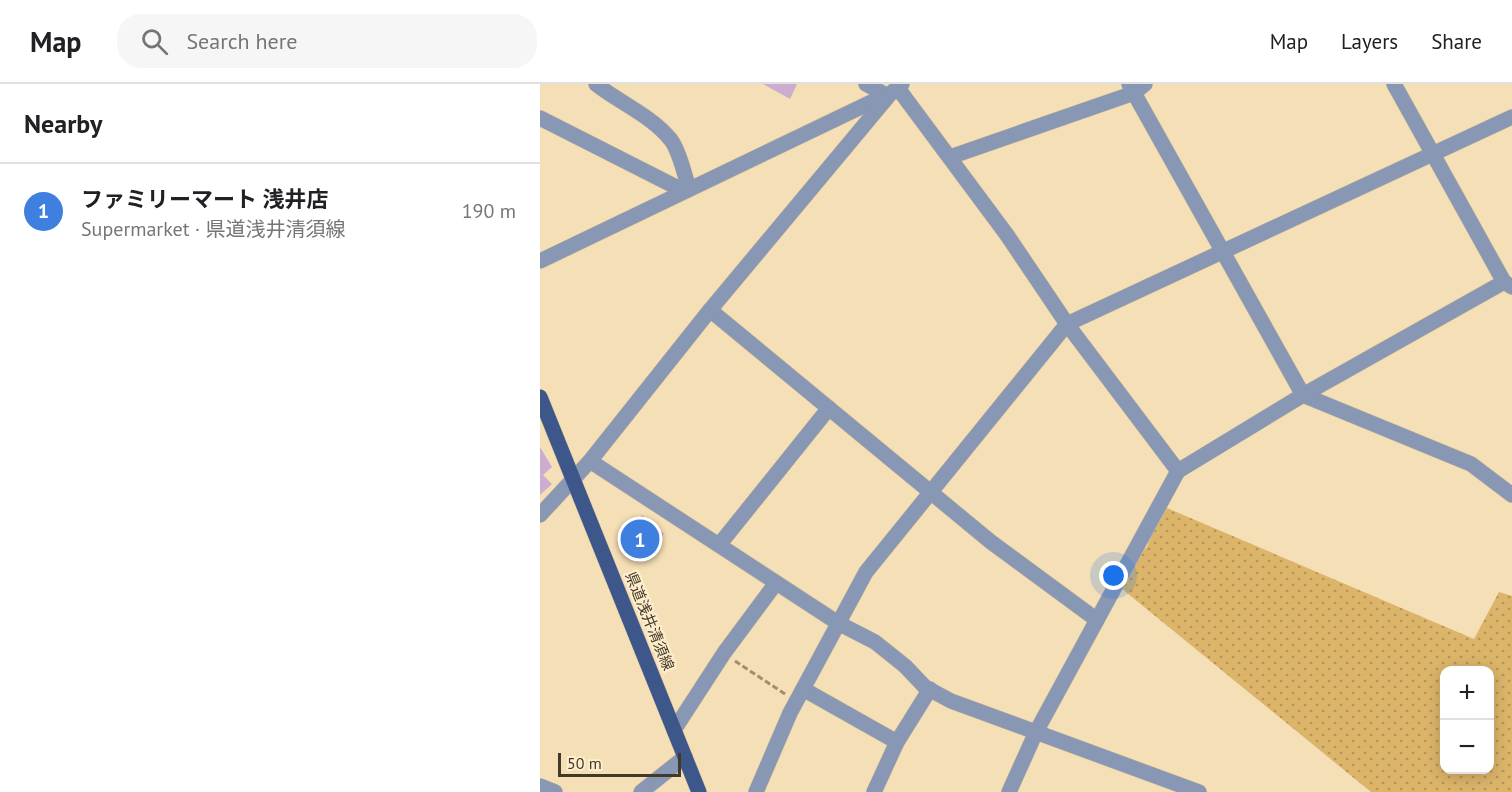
<!DOCTYPE html>
<html lang="en">
<head>
<meta charset="utf-8">
<style>
  body { margin:0; font-family:"PT Sans","Noto Sans JP",sans-serif; background:#f6f6f6; color:#202124 }
  .controls { position:absolute; right:18px; bottom:18px; display:grid; overflow:hidden; border-radius:12px; box-shadow:0 3px 15px #0003 }
  .controls button { width:54px; height:54px; display:grid; place-items:center; padding:0; border:0; border-bottom:2px solid #e0e0e0; background:#fff; color:#202124; font:30px sans-serif }
  .scale { position:absolute; left:18px; bottom:15px; width:123px; box-sizing:border-box; padding-left:6px; border:3px solid #423929; border-top:0; font-size:16px; line-height:21px; white-space:nowrap; color:#423929; -webkit-text-stroke:4px #feedcc; paint-order:stroke }
  .you { position:absolute; left:574px; top:492px; width:21px; height:21px; margin:-15px; border:4px solid #fff; border-radius:50%; background:#1a73e8; box-shadow:0 0 0 9px #1a73e833 }
  .badge { display:grid; place-items:center; width:39px; height:39px; border-radius:50%; background:#7c3aed; color:#fff; font-size:20px; font-weight:700 }
  .pin { position:absolute; translate:-50% -50%; border:3px solid #fff; box-shadow:0 2px 6px #0006 }
  .list { margin:0; padding:0; list-style:none }
  h2 { display:flex; justify-content:space-between; align-items:center; height:78px; margin:0; padding:0 24px; font-size:26px }
  h2 small { font-size:20px; font-weight:400; color:#757577 }
  .list li { display:grid; grid-template-columns:39px 1fr auto; gap:18px; align-items:center; box-sizing:border-box; height:96px; padding:0 24px; border-top:2px solid #e0e0e0 }
  .list b { display:block; font-size:22px; white-space:nowrap }
  .list p { margin:0; font-size:20px; white-space:nowrap; color:#757577 }
  .list em { font-size:20px; font-style:normal; color:#757577 }
  .icon { flex:none; width:33px; height:33px; fill:none; stroke:currentColor; stroke-width:2; stroke-linecap:round; stroke-linejoin:round }
  .map { position:relative; flex:none; width:972px; height:708px; overflow:hidden }
  header { display:flex; align-items:center; gap:36px; box-sizing:border-box; height:84px; padding:0 30px; background:#fff; border-bottom:2px solid #e0e0e0 }
  header strong { font-size:28px }
  nav { display:flex; gap:33px; margin-inline-start:auto; font-size:21px }
  .search { width:420px; height:54px; background:#f6f6f6; display:flex; align-items:center; gap:15px; box-sizing:border-box; padding:0 21px; border-radius:24px; color:#757577; font-size:22px }
  main { display:flex }
  aside { flex:1; background:#fff }
  .map>svg:first-child { display:block }
  .grass { fill:url(#grass-dots); fill-rule:evenodd }
  .building { fill:#ccadcf }
  .lines { fill:none; stroke-linecap:round; stroke-linejoin:round }
  .minor-casing { stroke:#d1be9a; stroke-width:16 }
  .major-casing { stroke:#d1be9a; stroke-width:16 }
  .path { stroke:#9f8f72; stroke-width:3; stroke-dasharray:6 3; stroke-linecap:butt }
  .minor { stroke:#8797b4; stroke-width:15 }
  .major { stroke:#3d578b; stroke-width:15 }
  .labels { text-anchor:middle; dominant-baseline:central; stroke-width:4.5; stroke-linejoin:round; paint-order:stroke }
  .street-label { font-size:15px; fill:#423929; stroke:#feedcc }
</style>
</head>
<body>
<header>
<strong>Map</strong>
<div class="search"><svg class="icon" aria-label="search" viewBox="0 0 24 24"><circle cx="10" cy="10" r="6"/><path d="M15 15l6 6"/></svg>Search here</div>
<nav><a>Map</a><a>Layers</a><a>Share</a></nav>
</header>
<main>
<aside>
<h2>Nearby<small></small></h2>
<ul class="list">
<li><span class="badge" style="background:#3f7fe0">1</span><div><b>ファミリーマート 浅井店</b><p>Supermarket · 県道浅井清須線</p></div><em>190 m</em></li>
</ul>
</aside>
<div class="map">
<svg width="972" height="708" viewBox="0 0 972 708">
  <defs>
    <pattern id="grass-dots" width="8" height="8" patternUnits="userSpaceOnUse" patternTransform="scale(1.5)"><rect width="8" height="8" fill="#dcb56a"/><path d="M2 2h.1M6 6h.1" fill="none" stroke="#b49457" stroke-width="1.8" stroke-linecap="round"/></pattern>
  </defs>
  <rect width="100%" height="100%" fill="#f5dfb6"/>
  <path class="grass" d="M620,421l314,134 25,-47 13,4v196h-141l-255,-208 1,-8 30,-29zM904,586h46v100h-46z"/>
  <g class="building">
    <path d="M223,0h34l-7,15z"/>
    <path d="M0,363l12,20 -9,8 9,9 -12,11z"/>
    <path d="M102,431l22,19 -27,28 -20,-19z"/>
  </g>
  <g class="lines">
    <defs>
      <g id="minor">
        <path d="M56,0c24,19 56,32 75,56 9,12 13,34 18,48"/>
        <path d="M326,0l20,11"/>
        <path d="M589,0l174,311 168,69 41,31"/>
        <path d="M854,0l110,198"/>
        <path d="M357,3l110,148 60,89 111,147"/>
        <path d="M0,34l144,73"/>
        <path d="M410,73l184,-64 11,-9"/>
        <path d="M0,177l346,-166"/>
        <path d="M170,226l281,232 106,78"/>
        <path d="M50,377l248,162 37,19 30,24 20,21 26,14 248,91"/>
        <path d="M0,431l50,-54 120,-151 181,-217 11,-9"/>
        <path d="M179,461l110,-137"/>
        <path d="M263,605l94,53"/>
        <path d="M134,646l50,-77 52,-70"/>
        <path d="M0,702l15,6"/>
        <path d="M101,708l44,-35"/>
        <path d="M216,708l34,-79 76,-141 201,-248 445,-207"/>
        <path d="M334,708l23,-50 33,-53"/>
        <path d="M469,708l27,-60 142,-261 125,-76 201,-113 8,5"/>
      </g>
      <path id="major" d="M0,313l159,395"/>
    </defs>
    <use href="#minor" class="minor-casing"/>
    <use href="#major" class="major-casing"/>
    <path class="path" d="M195,577l50,33"/>
    <use href="#minor" class="minor"/>
    <use href="#major" class="major"/>
  </g>
  <g class="labels">
    <g class="street-label">
      <text transform="translate(110 537) rotate(68)">県道浅井清須線</text>
    </g>
  </g>
</svg>
<div class="controls">
<button>+</button>
<button>−</button>
</div>
<div class="scale">50 m</div>
<div class="you"></div>
<div class="pin badge" style="left:100px;top:455px;background:#3f7fe0">1</div>
</div>
</main>
</body>
</html>
